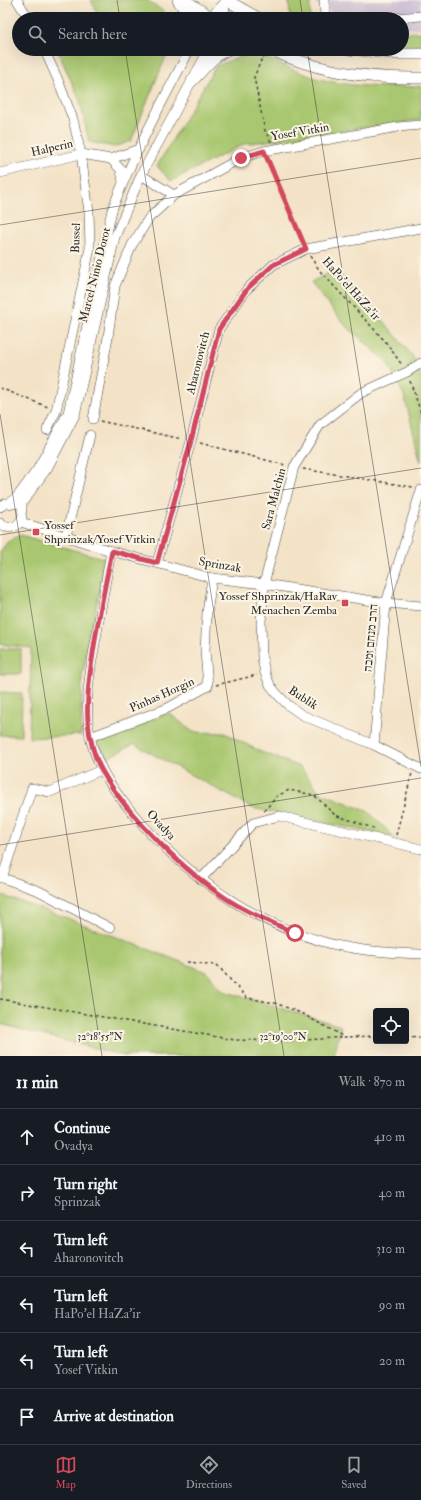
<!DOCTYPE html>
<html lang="en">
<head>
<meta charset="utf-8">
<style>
  body { margin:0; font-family:"IM FELL Double Pica","Frank Ruhl Libre",serif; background:#20242c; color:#f1f3f6 }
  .controls { position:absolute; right:12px; bottom:12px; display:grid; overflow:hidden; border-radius:4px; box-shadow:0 4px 16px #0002 }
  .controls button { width:36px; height:36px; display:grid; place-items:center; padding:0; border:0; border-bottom:1px solid #363941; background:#171b24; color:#f1f3f6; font:20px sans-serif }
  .stop { position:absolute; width:12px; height:12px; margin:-9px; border:3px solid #d1495b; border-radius:50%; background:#fff }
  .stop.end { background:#d1495b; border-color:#fff; box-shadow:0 1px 4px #0008 }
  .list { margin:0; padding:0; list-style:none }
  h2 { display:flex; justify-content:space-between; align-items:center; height:52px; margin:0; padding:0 16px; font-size:17px }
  h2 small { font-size:13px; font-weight:400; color:#9ea1a6 }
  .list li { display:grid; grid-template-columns:26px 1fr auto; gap:12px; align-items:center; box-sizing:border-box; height:56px; padding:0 16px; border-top:1px solid #363941 }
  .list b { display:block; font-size:15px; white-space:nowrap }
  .list p { margin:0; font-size:13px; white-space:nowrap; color:#9ea1a6 }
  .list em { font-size:13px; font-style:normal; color:#9ea1a6 }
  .icon { flex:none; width:22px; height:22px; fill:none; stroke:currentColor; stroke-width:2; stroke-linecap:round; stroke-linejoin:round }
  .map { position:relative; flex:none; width:421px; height:1056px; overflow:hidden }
  .search { position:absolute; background:#171b24; box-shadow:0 4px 16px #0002; left:12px; right:12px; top:12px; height:44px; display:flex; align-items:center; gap:10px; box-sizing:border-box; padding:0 14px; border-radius:22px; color:#9ea1a6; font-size:15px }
  .sheet { height:388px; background:#171b24 }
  nav { display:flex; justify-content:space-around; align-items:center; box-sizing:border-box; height:56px; border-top:1px solid #363941; background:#171b24; font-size:11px; color:#9ea1a6 }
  nav a { display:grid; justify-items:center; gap:2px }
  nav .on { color:#d1495b }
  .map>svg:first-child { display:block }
  .industrial { fill:#ccbed4 }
  .green { fill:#a9c76f; stroke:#6a794d }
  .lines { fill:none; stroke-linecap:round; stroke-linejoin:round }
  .minor-casing { stroke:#494642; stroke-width:10 }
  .major-casing { stroke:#494642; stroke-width:12 }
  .path { stroke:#494642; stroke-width:1.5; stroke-dasharray:3 3; stroke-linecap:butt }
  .minor { stroke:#fff; stroke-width:9 }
  .major { stroke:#fff; stroke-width:11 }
  .route { stroke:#d1495b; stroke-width:5 }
  .ticks { fill:none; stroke:#2b2b2b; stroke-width:1; stroke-opacity:0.45 }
  .poi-dot { fill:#d1495b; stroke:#fcf5e5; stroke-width:1.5 }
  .labels { text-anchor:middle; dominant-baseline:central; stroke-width:4; stroke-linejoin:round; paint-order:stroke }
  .street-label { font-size:12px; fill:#2b2b2b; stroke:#fcf5e5 }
  .poi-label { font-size:12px; fill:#2b2b2b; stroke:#fcf5e5; text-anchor:start }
  .ticks-label { font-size:10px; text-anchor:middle; fill:#2b2b2b; stroke:#fcf5e5; stroke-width:4; stroke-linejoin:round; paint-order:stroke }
</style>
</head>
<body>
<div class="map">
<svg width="421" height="1056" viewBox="0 0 421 1056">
  <rect width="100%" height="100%" fill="#fcf5e5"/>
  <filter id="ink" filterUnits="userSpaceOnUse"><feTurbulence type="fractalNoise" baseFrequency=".025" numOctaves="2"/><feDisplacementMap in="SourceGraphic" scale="8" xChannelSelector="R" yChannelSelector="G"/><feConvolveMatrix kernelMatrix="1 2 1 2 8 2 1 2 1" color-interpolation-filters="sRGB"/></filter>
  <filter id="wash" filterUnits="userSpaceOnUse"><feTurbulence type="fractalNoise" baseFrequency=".012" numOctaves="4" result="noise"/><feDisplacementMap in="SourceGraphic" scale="16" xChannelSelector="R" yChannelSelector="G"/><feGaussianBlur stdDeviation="0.9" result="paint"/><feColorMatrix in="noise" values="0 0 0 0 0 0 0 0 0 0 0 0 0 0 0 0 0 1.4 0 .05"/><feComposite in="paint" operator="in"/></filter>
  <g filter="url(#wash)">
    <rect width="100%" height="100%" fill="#f3e2c6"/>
    <path class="industrial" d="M309,0h112v28l-19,1v-10h-58z"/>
    <g class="green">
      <path d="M91,0h56l27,19h-78v-9z"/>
      <path d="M289,0h21v19h-20z"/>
      <path d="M421,32v14l-19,1v-14z"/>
      <path d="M57,49h112l-38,92 -17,6 -25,-5 -9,-41z"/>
      <path d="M259,55c20,8 40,18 60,24 33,8 69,9 102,7v34l-177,24 -73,37 -14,-15 59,-100 25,-10z"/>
      <path d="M334,270l35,33 44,54 8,19v86l-17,-67 -18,-34 -43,-38 -32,-41z"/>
      <path d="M20,535l86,24 -24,117 -1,59 -52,3 2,-90 -31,-4v-92l9,-12z"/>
      <rect x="0" y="649" width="21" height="25"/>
      <path d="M0,692l22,1 -1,43 -21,-1z"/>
      <path d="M169,713l24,19 32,1 34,18 41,16 20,25 49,20 25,25 -142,-29 -118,-64 -27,14 -11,-19z"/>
      <path d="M0,895l62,21 145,56 16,19 118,35 -7,30h-210l-124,-32z"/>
    </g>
  </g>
  <g filter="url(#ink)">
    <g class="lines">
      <defs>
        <g id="minor">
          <path d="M17,0l12,19"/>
          <path d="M324,0l1,16 4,3"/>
          <path d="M209,19l17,-19"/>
          <path d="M223,19l3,-19"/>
          <path d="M382,19l39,-3"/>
          <path d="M44,49l14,31 15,39 8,35 8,58 1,36 -34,163 -9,19"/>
          <path d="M111,159l28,-10"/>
          <path d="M111,159l10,11 2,12"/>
          <path d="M0,173l81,-19 30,5"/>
          <path d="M141,175l33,20"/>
          <path d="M421,363l-14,9 -46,21 -41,32 -26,42 -30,117 -3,38 1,36 3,15 5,12 8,10 10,10 14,10 72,30 47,24"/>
          <path d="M93,419l15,-82 7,-51 17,-41 17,-27 25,-23 67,-37 23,-7 134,-24 23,-2"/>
          <path d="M10,502l7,-5 20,-27 31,-57 44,-203c21,-55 50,-108 78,-161"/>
          <path d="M0,507l6,-4 9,1"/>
          <path d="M22,511v-8l26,-36 27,-52 40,-178 26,-62 68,-126"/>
          <path d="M21,522l90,29 101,27 52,6 122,19 35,3"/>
          <path d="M0,523c8,8 19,5 22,-6"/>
          <path d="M66,536l24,-101"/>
          <path d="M111,551c-5,29 -10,58 -15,87 -6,32 -12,65 -6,98 7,35 29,62 52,88 50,55 110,98 182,118 31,9 65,11 97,12"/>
          <path d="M157,563l34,-122 28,-112 28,-40 26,-24 33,-16 115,-21"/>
          <path d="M90,737l78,-29 40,-22 -3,-35 2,-38 5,-35"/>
          <path d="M374,745l12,-142 35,-113"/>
          <path d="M0,877l39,14 71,37"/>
          <path d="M2,878l30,-90 18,4 51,-22"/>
          <path d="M201,879l52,-56 26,-7 142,33"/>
        </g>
        <g id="major">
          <path d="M178,0l7,10 3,9"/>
          <path d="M184,0l30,19"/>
          <path d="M226,0l34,19"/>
          <path d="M270,49c47,23 99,30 151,29"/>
          <path d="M347,49l55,5h19"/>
          <path d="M192,81c11,-11 22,-27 38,-32"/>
        </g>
      </defs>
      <use href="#minor" class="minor-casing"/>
      <use href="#major" class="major-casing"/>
      <g class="path">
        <path d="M266,56l-4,2 -8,19 11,54 6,11"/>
        <path d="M267,158l36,85"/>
        <path d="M310,256l10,15 65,70 17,24"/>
        <path d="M410,381l11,32"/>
        <path d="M0,388l48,19"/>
        <path d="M100,421l82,18"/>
        <path d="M200,443l85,22"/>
        <path d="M303,469l110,18"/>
        <path d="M216,685l41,-10"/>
        <path d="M264,811l13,-15 12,-6 25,5 21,20 38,13 1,2"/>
        <path d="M396,835l16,-62"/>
        <path d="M187,962l30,3 30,33 28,5 26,10 43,24 32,-1"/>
        <path d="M0,999l235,41 59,1 50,-4"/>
        <path d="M406,1037l15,1"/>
      </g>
      <use href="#minor" class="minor"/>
      <use href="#major" class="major"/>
    </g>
  </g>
  <g class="lines" filter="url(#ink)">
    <path class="route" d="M241,158l23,-7 42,98 -33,16 -26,24 -28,40 -28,112 -34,122 -45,-12c-6,30 -12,59 -17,89 -4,27 -9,54 -7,81 1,16 6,36 14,50 25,45 84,102 128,130 21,13 42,22 65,32"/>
  </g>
  <path class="ticks" d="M117,0l3,19M300,0l3,19M125,49l159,1007M307,49l114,718M0,225l421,-67M0,414l102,642M0,535l421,-67M0,845l421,-67"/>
  <g class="poi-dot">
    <rect x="32" y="528" width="8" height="8" rx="2"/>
    <rect x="341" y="599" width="8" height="8" rx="2"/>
  </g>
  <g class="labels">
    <g class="street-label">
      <text transform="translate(300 132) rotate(-10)">Yosef Vitkin</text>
      <text transform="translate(52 148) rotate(-13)">Halperin</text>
      <text transform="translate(76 238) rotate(-88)">Bussel</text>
      <text transform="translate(95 275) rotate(-76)">Marcel Ninio Dorot</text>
      <text transform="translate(351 289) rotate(48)">HaPo'el HaZa'ir</text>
      <text transform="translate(198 363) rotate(-76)">Aharonovitch</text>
      <text transform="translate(274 499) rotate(-75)">Sara Malchin</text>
      <text transform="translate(220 565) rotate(10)">Sprinzak</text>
      <text transform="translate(371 638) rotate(-85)">הרב מנחם זמבה</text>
      <text transform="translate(162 695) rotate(-24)">Pinhas Horgin</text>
      <text transform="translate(303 698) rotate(33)">Bublik</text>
      <text transform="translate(161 825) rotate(47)">Ovadya</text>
    </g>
    <g class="poi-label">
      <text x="44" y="525">Yossef<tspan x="44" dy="14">Shprinzak/Yosef Vitkin</tspan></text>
      <text x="337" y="596" text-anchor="end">Yossef Shprinzak/HaRav<tspan x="337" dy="14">Menachen Zemba</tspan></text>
    </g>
  </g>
  <g class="ticks-label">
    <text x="100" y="1040">32°18'55"N</text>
    <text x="283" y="1040">32°19'00"N</text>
  </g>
</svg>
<div class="controls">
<button><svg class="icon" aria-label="locate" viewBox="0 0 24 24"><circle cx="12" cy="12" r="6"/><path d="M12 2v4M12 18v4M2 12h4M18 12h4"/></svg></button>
</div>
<div class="stop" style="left:295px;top:933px"></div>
<div class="stop end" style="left:241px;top:158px"></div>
<div class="search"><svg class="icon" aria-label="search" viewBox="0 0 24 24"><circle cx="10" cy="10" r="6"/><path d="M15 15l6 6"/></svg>Search here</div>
</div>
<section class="sheet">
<h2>11 min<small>Walk · 870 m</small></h2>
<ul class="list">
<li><svg class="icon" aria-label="ahead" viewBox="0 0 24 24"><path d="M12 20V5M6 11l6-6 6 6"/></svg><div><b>Continue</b><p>Ovadya</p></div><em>410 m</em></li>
<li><svg class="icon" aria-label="right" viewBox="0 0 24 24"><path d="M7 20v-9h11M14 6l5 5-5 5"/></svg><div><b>Turn right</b><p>Sprinzak</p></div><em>40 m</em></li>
<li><svg class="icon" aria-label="left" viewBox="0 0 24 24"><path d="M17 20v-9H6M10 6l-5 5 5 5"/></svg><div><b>Turn left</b><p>Aharonovitch</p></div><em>310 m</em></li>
<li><svg class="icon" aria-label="left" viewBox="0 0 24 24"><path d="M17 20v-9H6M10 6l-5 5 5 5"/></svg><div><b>Turn left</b><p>HaPo'el HaZa'ir</p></div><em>90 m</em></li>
<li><svg class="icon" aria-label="left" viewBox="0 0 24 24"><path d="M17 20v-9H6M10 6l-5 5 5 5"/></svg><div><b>Turn left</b><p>Yosef Vitkin</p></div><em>20 m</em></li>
<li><svg class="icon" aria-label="arrive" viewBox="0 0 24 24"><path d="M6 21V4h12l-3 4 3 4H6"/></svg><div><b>Arrive at destination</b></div></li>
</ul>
</section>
<nav>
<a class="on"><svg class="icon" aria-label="map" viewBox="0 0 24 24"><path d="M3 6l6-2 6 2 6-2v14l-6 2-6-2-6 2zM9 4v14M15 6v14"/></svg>Map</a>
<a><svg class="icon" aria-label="directions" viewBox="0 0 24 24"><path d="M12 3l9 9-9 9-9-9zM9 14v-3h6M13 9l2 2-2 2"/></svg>Directions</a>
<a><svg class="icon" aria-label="saved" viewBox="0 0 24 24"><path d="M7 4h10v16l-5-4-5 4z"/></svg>Saved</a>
</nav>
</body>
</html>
